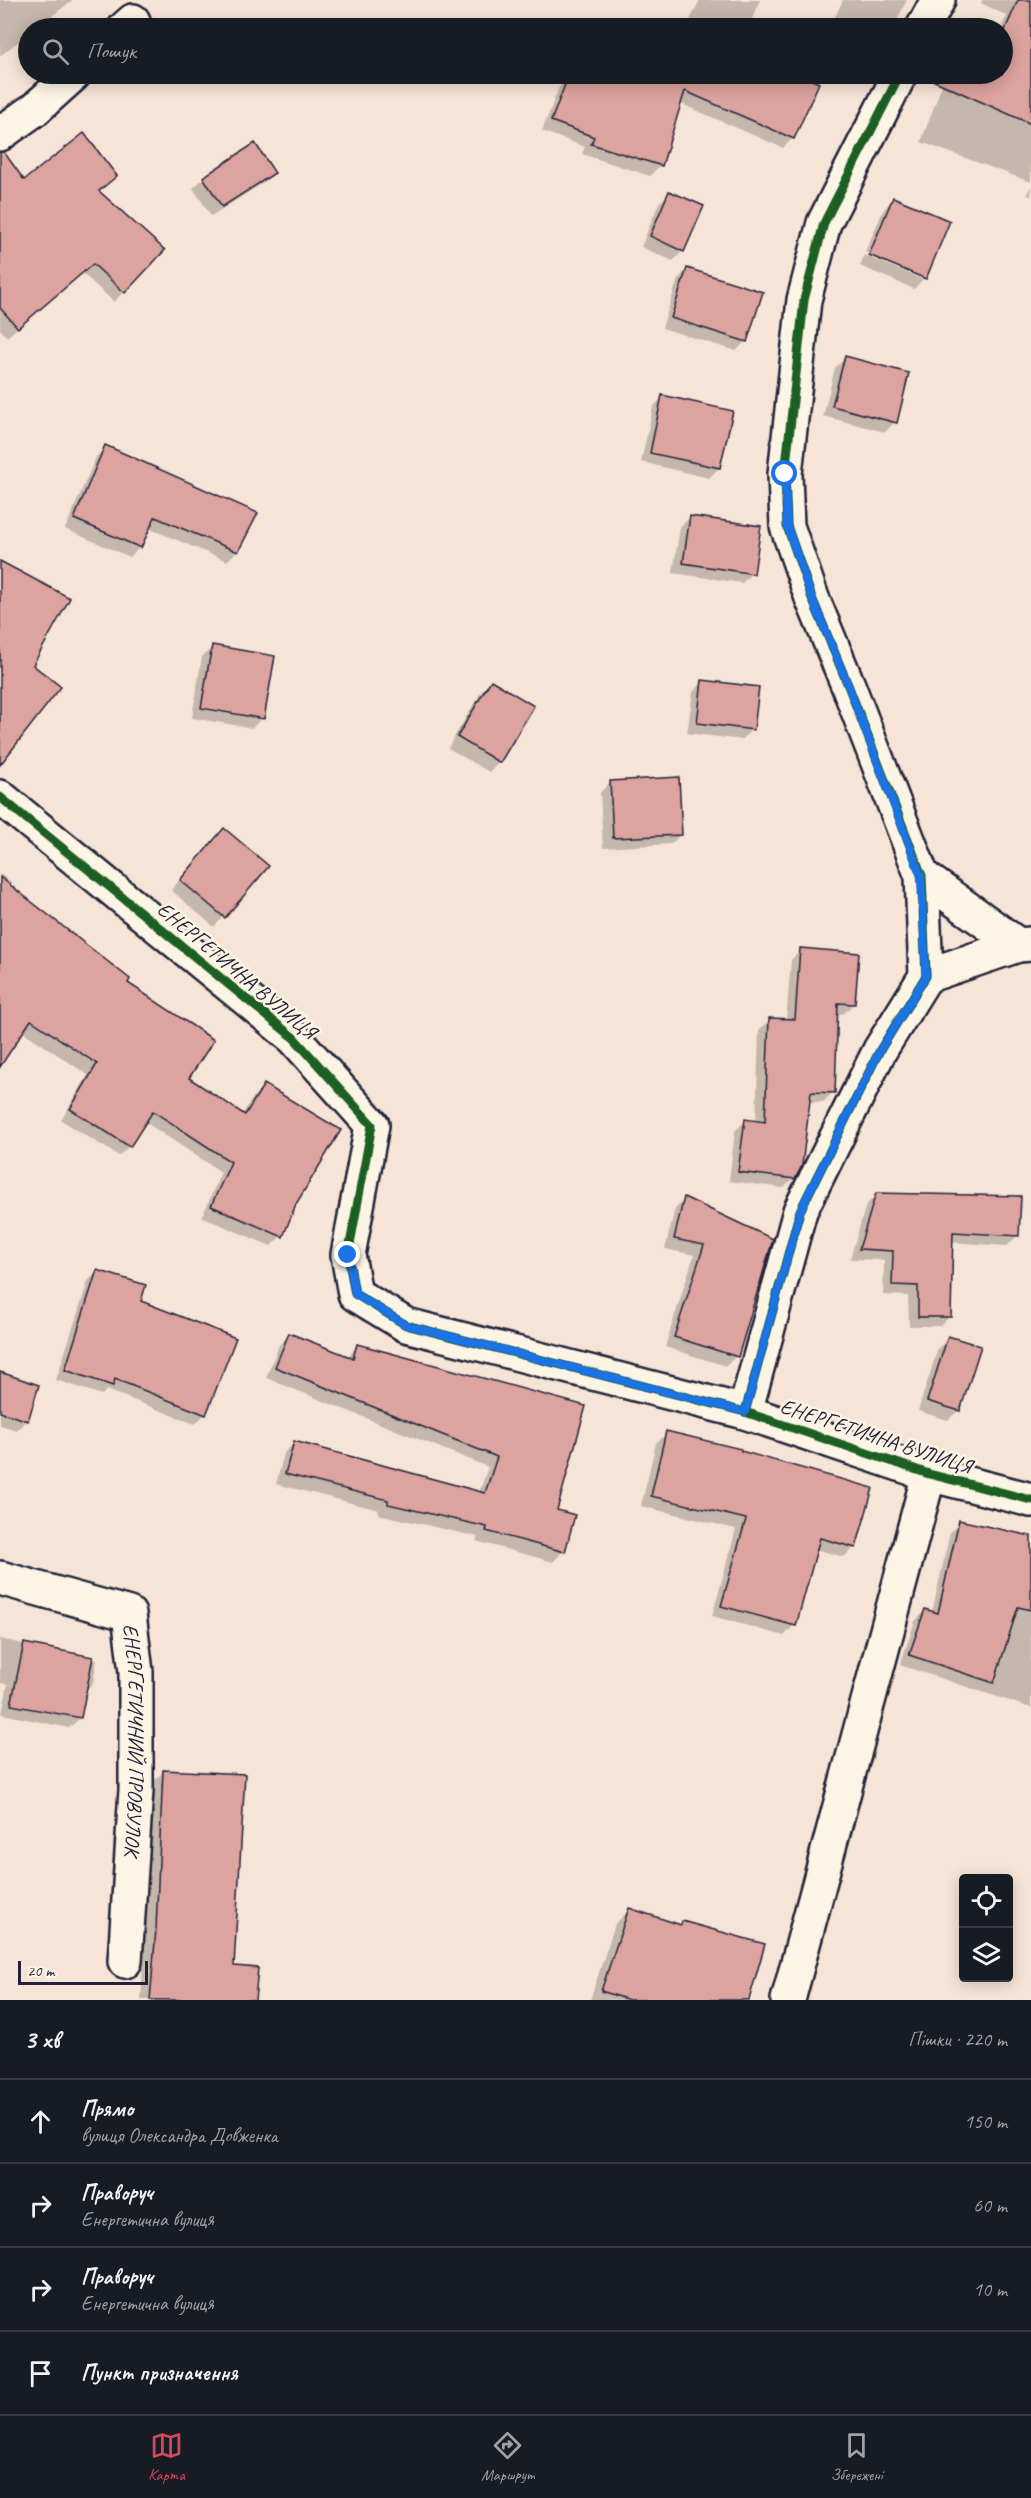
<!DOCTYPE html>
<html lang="uk">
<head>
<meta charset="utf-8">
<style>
  body { margin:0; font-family:Caveat,sans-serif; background:#20242c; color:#f1f3f6 }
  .controls { position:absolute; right:18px; bottom:18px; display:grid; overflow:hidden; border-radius:6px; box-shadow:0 3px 15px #0003 }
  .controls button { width:54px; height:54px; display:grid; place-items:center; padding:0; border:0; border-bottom:2px solid #363941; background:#171b24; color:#f1f3f6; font:30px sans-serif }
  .scale { position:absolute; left:18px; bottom:15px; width:130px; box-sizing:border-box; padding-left:6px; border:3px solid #22223b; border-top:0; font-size:16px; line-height:21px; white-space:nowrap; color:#22223b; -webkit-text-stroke:4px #fcf5e5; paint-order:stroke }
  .stop { position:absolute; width:18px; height:18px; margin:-14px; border:4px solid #1a73e8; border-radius:50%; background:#fff }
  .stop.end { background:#1a73e8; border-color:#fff; box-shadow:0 2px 6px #0008 }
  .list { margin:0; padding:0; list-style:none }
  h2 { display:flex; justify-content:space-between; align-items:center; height:78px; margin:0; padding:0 24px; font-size:26px }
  h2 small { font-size:20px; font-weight:400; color:#9ea1a6 }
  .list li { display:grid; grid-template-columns:39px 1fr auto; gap:18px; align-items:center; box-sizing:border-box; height:84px; padding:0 24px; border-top:2px solid #363941 }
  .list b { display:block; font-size:22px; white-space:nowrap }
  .list p { margin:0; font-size:20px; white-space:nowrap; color:#9ea1a6 }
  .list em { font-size:20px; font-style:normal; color:#9ea1a6 }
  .icon { flex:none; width:33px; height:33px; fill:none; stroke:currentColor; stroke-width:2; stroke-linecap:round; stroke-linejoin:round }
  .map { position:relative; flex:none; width:1031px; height:2000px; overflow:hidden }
  .search { position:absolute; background:#171b24; box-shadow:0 3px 15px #0003; left:18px; right:18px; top:18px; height:66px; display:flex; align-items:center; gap:15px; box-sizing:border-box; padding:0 21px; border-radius:33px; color:#9ea1a6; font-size:22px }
  .sheet { height:414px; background:#171b24 }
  nav { display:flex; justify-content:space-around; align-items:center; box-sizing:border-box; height:84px; border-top:2px solid #363941; background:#171b24; font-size:16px; color:#9ea1a6 }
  nav a { display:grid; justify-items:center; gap:3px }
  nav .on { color:#d1495b }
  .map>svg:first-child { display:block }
  .shadow { fill:#0003 }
  .building { fill:#dda39e; stroke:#22223b; stroke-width:1.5 }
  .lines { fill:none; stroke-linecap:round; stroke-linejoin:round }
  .street-casing { stroke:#22223b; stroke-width:38 }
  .street { stroke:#fcf5e5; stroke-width:33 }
  .cycleway-casing { stroke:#fcf5e5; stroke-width:13 }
  .cycleway { stroke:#1b5e20; stroke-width:9 }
  .route { stroke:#1a73e8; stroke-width:8 }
  .labels { text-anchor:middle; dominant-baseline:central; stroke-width:5; stroke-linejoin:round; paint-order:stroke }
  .street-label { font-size:21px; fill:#22223b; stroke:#fcf5e5 }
</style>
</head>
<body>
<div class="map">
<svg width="1031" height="2000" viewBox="0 0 1031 2000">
  <rect width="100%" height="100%" fill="#f6e5d7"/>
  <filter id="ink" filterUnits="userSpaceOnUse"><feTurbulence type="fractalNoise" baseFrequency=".0167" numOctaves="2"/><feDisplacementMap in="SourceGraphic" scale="12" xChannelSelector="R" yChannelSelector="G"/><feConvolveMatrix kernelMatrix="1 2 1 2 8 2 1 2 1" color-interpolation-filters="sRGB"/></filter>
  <g filter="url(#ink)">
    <g class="shadow">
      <path d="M0,0h73l-37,28h-8v6l-28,22z"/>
      <path d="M700,0h60l-12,28h-62z"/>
      <path d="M843,0h64l-14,28h-63z"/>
      <path d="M982,0h49v182l-110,-40 25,-68h56l-1,-46 6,-12 -26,-13z"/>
      <path d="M665,74h129l23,10 -24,54 -10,10 -127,-55z"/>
      <path d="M569,77l91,88 -10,11 -68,-22 3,-7 -43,-16 17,-44z"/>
      <path d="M254,145l19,28 -10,10 -52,33 -18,-28 11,-10z"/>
      <path d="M0,173l24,9 91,-6 -17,16 65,58 -49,52 -32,-29 -75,64 -7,-8z"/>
      <path d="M1031,186v11l-4,-3z"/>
      <path d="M669,193l14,58 -10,10 -32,-14 18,-44z"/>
      <path d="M894,198l54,23 -24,57 -10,11 -54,-23 4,-11 58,24v-3l-57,-24 19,-43z"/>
      <path d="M688,269l58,72 -10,10 -74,-23 16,-49z"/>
      <path d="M845,358l50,64 -10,10 -62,-16 12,-48z"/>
      <path d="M663,397l56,71 -10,10 -68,-16 12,-55z"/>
      <path d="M106,447l131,104 -10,10 -79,-33 -8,19 -10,10 -65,-28 31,-72z"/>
      <path d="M690,517l62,56 -10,10 -69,-10 7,-46z"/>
      <path d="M213,647l49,71 -10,10 -60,-10 10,-61z"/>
      <path d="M491,682l8,80 -10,10 -41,-24 33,-56z"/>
      <path d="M703,682l49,47 -10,11 -55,-7 6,-41z"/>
      <path d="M610,782l71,52 -10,10 -68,4 -3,-55z"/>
      <path d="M214,840l53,26 -53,61 -43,-37z"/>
      <path d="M0,874l12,9 -3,3 117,97 61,95 55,37 12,-19 10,-10 31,117 -14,33 -10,10 -69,-29 19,-45 -76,-50 -16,24 -10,10 -58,-36 27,-45 -66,-44 -22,31z"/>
      <path d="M801,950l53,54 -11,10 -7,-1 -3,79 -10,10h-15l-14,76 -11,10 -54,-7 6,-50 10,-10 11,1 3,-92 10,-10h17l5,-60z"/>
      <path d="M876,1195l141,41 -10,10 -56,-4 -1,74 -10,10h-31l-1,-30 -25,-1 1,-35 -34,-1 16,-54z"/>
      <path d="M685,1199l86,41 -35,116 -10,10 -61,-19 29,-92 -29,-6 10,-40z"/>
      <path d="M98,1271l41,31 66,112 -10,10 -88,-34 -5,5 -46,-15 32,-99z"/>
      <path d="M289,1335l58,23 11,-13 226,62 -29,104 8,40 -10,11 -77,-21 2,-4 -100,-23 1,-4 -103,-26 8,-31 10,-10 185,50 9,-26 -222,-89 13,-33z"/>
      <path d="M949,1338l10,72 -11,10 -30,-9 20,-63z"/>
      <path d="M0,1374l27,46 -10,10 -17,-5z"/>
      <path d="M667,1433l188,114 -11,10 -29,-8 -21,76 -10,11 -72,-20 24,-87 -95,-23 15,-63z"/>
      <path d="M960,1522l71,16v172v-2l-131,-43 15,-44 10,-10 7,2 18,-81z"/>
      <path d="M0,1639l97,20 -4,24 -8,8 -5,27 -11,10 -67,-14 6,-30 -8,-1z"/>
      <path d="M164,1771l69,196 20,33h-112l13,-219z"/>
      <path d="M629,1910l50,16 3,-3 66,77h-158l25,-76z"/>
    </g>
    <g class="building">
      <path d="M1018,0h13v124l-112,-50h83v-37z"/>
      <path d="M569,74h229l21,9 -25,56 -109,-48 -23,75 -71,-22 3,-7 -43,-16z"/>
      <path d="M84,133l33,43 -18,15 66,59 -40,43 -32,-29 -75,64 -18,-20v-156h4l20,28z"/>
      <path d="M255,143l20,30 -53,34 -19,-30z"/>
      <path d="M669,191l35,15 -20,46 -34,-16z"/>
      <path d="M893,197l57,24 -24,58 -57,-24z"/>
      <path d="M687,268l76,24 -16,50 -76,-24z"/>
      <path d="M845,356l64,17 -12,50 -65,-17z"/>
      <path d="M662,395l71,16 -13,57 -70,-15z"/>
      <path d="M105,445l153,68 -20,39 -83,-35 -14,31 -67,-29z"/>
      <path d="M690,516l71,10 -7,48 -71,-11z"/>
      <path d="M0,561l70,37 -37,67 28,22 -61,78z"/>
      <path d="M212,645l63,11 -11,63 -63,-11z"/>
      <path d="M491,680l43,26 -34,57 -43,-26z"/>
      <path d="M702,680l57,7 -5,43 -57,-7z"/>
      <path d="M679,777l3,58 -69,3 -3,-57z"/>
      <path d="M224,828l45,38 -44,52 -45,-38z"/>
      <path d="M0,877l130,102 -2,4 86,57 -25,38 56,37 19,-31 77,46 -45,74 -13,33 -72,-31 20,-44 -78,-51 -23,36 -60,-38 27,-45 -66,-44 -31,47z"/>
      <path d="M800,948l59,5 -4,51 -17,-1 -3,90 -24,-1 -9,74 -7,13 -57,-7 7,-53 20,3 4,-104 26,1z"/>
      <path d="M876,1193l145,3 -2,40 -66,-4 -2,85h-33v-31l-26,-1 1,-34 -34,-2z"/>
      <path d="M684,1197l89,42 -35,118 -64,-20 30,-92 -30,-6z"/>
      <path d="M97,1270l49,15 -5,16 95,37 -30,77 -91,-36 -2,7 -48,-16z"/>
      <path d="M289,1333l64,25 4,-14 229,62 -29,104 18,5 -10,37 -79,-21 1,-4 -99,-23v-4l-103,-26 9,-33 191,52 12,-36 -222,-90z"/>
      <path d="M948,1336l33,10 -21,65 -33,-10z"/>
      <path d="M0,1372l39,13 -11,36 -28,-9z"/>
      <path d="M666,1431l75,18v2l132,37 -17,60 -36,-10 -24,88 -75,-20 25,-87 -95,-23z"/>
      <path d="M959,1520l72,16v74l-13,-3 -24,76 -85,-28 16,-46 13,4z"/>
      <path d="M24,1643l69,14 -12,61 -70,-13z"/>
      <path d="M163,1770l82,4 -11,192 24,2 -3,32h-105l6,-71z"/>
      <path d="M629,1908l52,17 1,-4 83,23 -16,56h-120l-28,-9z"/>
    </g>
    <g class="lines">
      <defs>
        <g id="street">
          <path d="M125,28l8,-7"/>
          <path d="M923,28l15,-28"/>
          <path d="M0,134l35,-25 39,-35"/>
          <path d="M0,797l294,241 78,87 -24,130 7,39 51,31 339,87 184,62 102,26"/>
          <path d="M922,876l96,69"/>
          <path d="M926,976l92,-31 13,-1"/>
          <path d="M745,1412l55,-201 80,-161 46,-74 -4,-100 -74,-191 -36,-87 -25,-72 -2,-52 19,-174 20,-77 76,-149"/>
          <path id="s1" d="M0,1578l129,36 7,58v118l-11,171"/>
          <path d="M788,2000l141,-526"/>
        </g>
      </defs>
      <use href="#street" class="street-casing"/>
      <use href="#street" class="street"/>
      <defs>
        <g id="cycleway">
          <path d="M0,797l294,241 78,87 -24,130 7,39 51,31 339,87 184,62 102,26"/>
          <path d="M745,1412l55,-201 80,-161 46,-74 -4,-100 -74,-191 -36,-87 -25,-72 -2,-52 19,-174 20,-77 76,-149"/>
        </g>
      </defs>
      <use href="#cycleway" class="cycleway-casing"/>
      <use href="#cycleway" class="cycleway"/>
    </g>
  </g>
  <g class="lines" filter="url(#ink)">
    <path class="route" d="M348,1255l7,39 51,31 339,87 55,-201 80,-161 46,-74 -5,-100 -73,-191 -36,-87 -25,-72 -2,-52"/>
  </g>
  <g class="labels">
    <g class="street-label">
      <text transform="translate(237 970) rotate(40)">ЕНЕРГЕТИЧНА ВУЛИЦЯ</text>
      <text transform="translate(876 1436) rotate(18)">ЕНЕРГЕТИЧНА ВУЛИЦЯ</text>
      <text stroke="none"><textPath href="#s1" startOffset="260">ЕНЕРГЕТИЧНИЙ ПРОВУЛОК</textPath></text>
    </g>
  </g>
</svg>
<div class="controls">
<button><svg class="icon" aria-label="locate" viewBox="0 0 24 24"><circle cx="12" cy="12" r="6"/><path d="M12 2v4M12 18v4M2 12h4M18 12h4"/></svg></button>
<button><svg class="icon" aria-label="layers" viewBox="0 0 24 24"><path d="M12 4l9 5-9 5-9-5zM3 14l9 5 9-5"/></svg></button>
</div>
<div class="scale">20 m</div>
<div class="stop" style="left:785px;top:474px"></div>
<div class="stop end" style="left:348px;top:1255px"></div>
<div class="search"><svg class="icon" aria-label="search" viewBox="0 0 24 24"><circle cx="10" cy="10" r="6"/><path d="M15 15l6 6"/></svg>Пошук</div>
</div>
<section class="sheet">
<h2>3 хв<small>Пішки · 220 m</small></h2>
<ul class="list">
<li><svg class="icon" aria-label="ahead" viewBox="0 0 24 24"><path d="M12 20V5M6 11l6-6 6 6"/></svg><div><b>Прямо</b><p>вулиця Олександра Довженка</p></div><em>150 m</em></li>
<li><svg class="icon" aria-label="right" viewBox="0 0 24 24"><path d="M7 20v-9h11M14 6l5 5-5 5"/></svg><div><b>Праворуч</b><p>Енергетична вулиця</p></div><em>60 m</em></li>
<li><svg class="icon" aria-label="right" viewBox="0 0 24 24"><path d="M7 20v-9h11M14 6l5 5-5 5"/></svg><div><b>Праворуч</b><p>Енергетична вулиця</p></div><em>10 m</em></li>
<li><svg class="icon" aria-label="arrive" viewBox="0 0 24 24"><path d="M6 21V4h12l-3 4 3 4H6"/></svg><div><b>Пункт призначення</b></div></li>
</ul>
</section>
<nav>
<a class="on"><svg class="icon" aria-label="map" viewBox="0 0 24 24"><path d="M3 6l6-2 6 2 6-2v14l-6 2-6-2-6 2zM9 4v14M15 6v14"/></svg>Карта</a>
<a><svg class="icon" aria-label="directions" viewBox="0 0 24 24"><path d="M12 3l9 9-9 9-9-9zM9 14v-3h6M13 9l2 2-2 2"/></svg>Маршрут</a>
<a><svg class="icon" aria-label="saved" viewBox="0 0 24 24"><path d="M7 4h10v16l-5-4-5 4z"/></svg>Збережені</a>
</nav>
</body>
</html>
